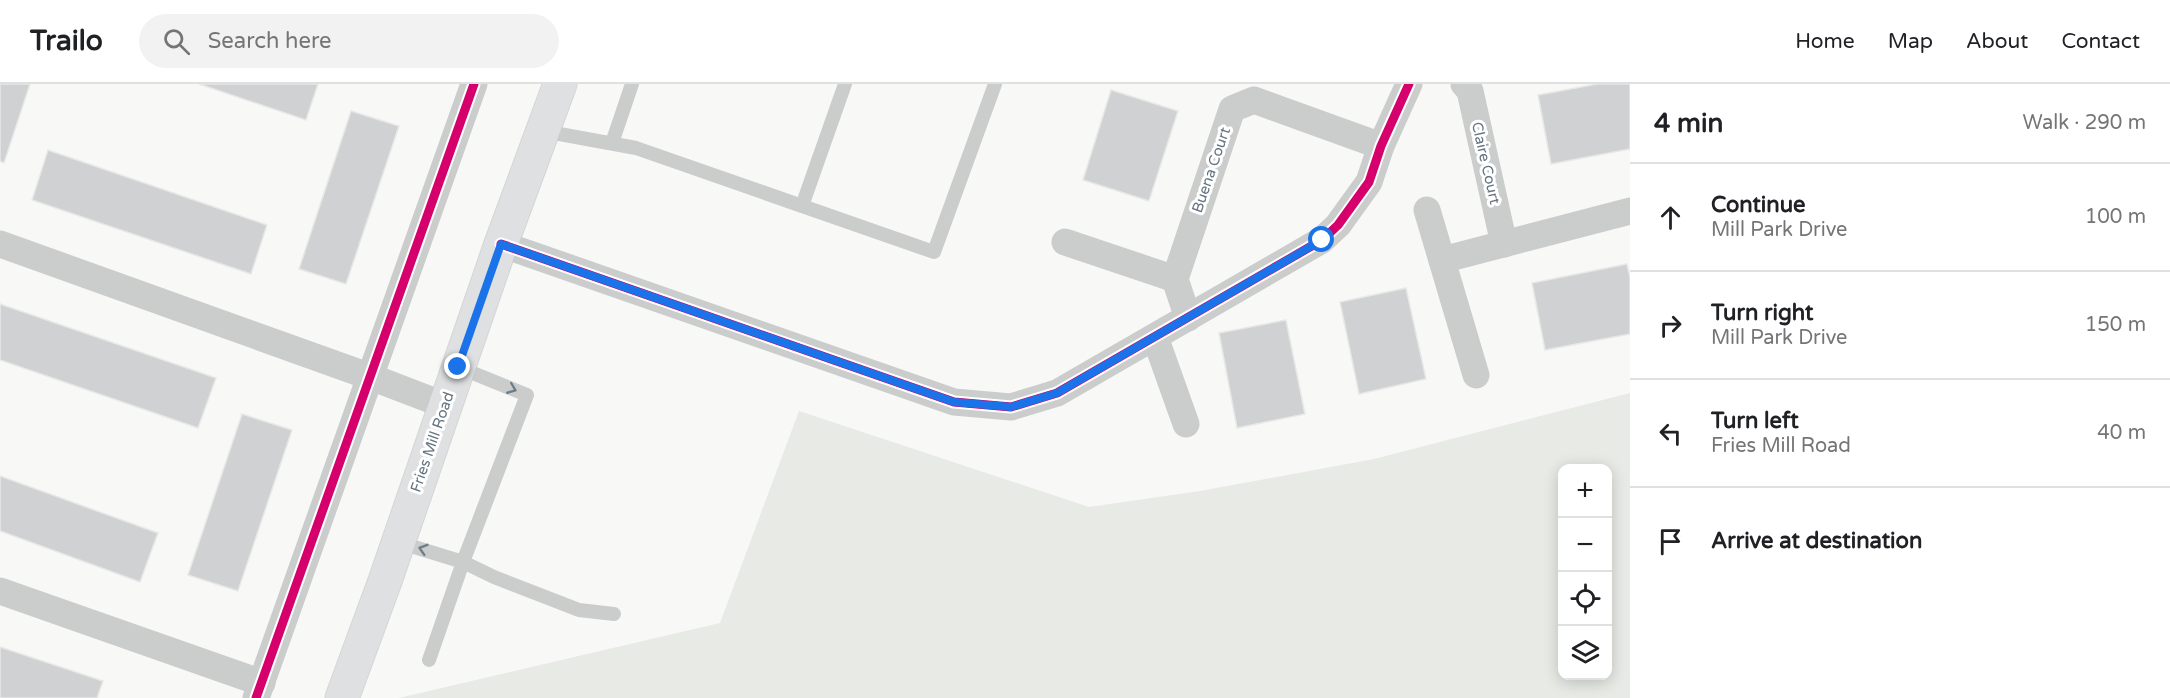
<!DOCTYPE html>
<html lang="en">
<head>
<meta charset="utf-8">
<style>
  body { margin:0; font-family:"Varela Round",sans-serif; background:#f2f2f2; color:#202124 }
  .controls { position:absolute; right:18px; bottom:18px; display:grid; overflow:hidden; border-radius:12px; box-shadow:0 3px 15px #0003 }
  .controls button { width:54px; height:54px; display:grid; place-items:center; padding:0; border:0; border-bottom:2px solid #e0e0e0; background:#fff; color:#202124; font:30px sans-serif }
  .stop { position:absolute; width:18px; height:18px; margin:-14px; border:4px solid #1a73e8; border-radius:50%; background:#fff }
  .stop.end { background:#1a73e8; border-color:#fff; box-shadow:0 2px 6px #0008 }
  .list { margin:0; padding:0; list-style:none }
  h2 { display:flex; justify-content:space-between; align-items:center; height:78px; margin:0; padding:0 24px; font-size:26px }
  h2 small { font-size:20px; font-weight:400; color:#757577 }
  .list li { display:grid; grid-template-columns:39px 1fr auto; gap:18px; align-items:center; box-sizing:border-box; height:108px; padding:0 24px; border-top:2px solid #e0e0e0 }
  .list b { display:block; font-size:22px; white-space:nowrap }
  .list p { margin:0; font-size:20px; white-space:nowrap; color:#757577 }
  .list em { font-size:20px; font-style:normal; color:#757577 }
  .icon { flex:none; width:33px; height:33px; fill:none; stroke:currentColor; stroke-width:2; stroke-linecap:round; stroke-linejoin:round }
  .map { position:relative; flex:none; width:1630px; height:614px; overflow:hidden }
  header { display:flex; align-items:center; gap:36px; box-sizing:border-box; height:84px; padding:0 30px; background:#fff; border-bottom:2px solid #e0e0e0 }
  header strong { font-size:28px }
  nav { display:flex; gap:33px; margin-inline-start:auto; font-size:21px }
  .search { width:420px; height:54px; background:#f2f2f2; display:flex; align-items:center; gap:15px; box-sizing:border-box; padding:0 21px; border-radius:33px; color:#757577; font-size:22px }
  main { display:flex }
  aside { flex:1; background:#fff }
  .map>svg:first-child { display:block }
  .green { fill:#e7eae5; fill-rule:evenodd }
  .building { fill:#cfd1d2; stroke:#e8e8e7; stroke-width:1.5 }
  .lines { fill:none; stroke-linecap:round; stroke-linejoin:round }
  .secondary-casing { stroke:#d4d5d5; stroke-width:35 }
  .service { stroke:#cbcdcd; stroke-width:14 }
  .minor { stroke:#cbcdcd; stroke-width:27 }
  .secondary { stroke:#dfe0e1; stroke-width:33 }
  .cycleway-casing { stroke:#fff; stroke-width:13 }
  .cycleway { stroke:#d6006c; stroke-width:9 }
  .oneway { stroke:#6e7e89 }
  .route { stroke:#1a73e8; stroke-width:8 }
  .labels { text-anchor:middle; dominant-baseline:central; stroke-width:6; stroke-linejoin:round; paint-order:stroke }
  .street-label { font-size:15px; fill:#647581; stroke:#fff }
</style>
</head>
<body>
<header>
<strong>Trailo</strong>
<div class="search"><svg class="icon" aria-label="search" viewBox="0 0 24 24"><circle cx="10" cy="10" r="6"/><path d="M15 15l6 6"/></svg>Search here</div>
<nav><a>Home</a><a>Map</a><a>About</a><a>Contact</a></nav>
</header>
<main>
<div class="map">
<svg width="1630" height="614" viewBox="0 0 1630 614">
  <rect width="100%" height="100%" fill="#f8f8f7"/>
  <path class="green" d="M1630,309v305h-1231l321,-75 79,-212 290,96 111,-16 174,-32zM1562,384h46v208h-46z"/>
  <g class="building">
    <path d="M0,0h30l-26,79 -4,-2z"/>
    <path d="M199,0h119l-12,36z"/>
    <path d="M1597,0h33v65l-79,15 -13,-69z"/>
    <path d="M1111,6l67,21 -29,90 -66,-21z"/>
    <path d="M351,27l48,15 -53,158 -47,-15z"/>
    <path d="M48,66l219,75 -16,49 -219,-74z"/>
    <path d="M1627,180l3,14v56l-85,16 -13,-67z"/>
    <path d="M1406,204l20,91 -67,15 -19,-92z"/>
    <path d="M0,220l216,74 -18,50 -198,-68z"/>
    <path d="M1286,236l19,94 -68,14 -18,-95z"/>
    <path d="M242,330l50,16 -54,161 -50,-16z"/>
    <path d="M0,392l158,57 -18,49 -140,-51z"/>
    <path d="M0,563l103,34 -6,17h-97z"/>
  </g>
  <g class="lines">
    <defs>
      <path id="secondary" d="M342,614l43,-117 116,-337 59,-160"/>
    </defs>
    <use href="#secondary" class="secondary-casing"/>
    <g class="service">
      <path d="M543,47l93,17 298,104 61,-168"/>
      <path d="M612,59l20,-59"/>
      <path d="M802,122l43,-122"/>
      <path d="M398,458l65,20 64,-167 -69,-28"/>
      <path d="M429,576l34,-98 31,15 85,33 35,4"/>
    </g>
    <g class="minor">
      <path d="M1464,0l6,7 34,153"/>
      <path d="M1427,126l49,165"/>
      <path d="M1065,158l110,37"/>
      <path d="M0,160l371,133 73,28"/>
      <path d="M501,160l453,158 57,5 46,-14 265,-153 16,-15 31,-43 12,-36 28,-62"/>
      <path d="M1442,176l188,-49"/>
      <path d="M1188,234l-13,-39 57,-170 22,-9 127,46"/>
      <path d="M1155,253l31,87"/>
      <path d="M0,507l262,92"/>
      <path d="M256,614l218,-614"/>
    </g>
    <use href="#secondary" class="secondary"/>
    <defs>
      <g id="cycleway">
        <path d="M501,160l453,158 57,5 46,-14 265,-153 16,-15 31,-43 12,-36 28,-62"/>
        <path d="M256,614l218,-614"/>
      </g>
    </defs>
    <use href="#cycleway" class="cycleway-casing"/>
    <use href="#cycleway" class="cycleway"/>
  </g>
  <defs><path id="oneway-chevron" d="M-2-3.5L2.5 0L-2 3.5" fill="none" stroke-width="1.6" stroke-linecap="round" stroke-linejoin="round" transform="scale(1.5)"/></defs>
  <g class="oneway">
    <use href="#oneway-chevron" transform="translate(512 305) rotate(22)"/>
    <use href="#oneway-chevron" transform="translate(423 465) rotate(-163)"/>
  </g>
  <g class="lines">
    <path class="route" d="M458,283l43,-123 453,158 57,5 46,-14 265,-153"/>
  </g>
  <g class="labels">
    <g class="street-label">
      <text transform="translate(1486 79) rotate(77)">Claire Court</text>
      <text transform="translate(1211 86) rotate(-71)">Buena Court</text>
      <text transform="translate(432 358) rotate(-71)">Fries Mill Road</text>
    </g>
  </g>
</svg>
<div class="controls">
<button>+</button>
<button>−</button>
<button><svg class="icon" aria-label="locate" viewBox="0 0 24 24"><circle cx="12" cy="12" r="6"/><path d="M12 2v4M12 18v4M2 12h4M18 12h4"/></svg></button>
<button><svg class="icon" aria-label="layers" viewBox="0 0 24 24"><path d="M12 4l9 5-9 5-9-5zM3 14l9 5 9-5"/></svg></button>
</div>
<div class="stop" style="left:1322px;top:156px"></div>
<div class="stop end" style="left:458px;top:283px"></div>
</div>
<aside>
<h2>4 min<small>Walk · 290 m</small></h2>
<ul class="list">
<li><svg class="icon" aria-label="ahead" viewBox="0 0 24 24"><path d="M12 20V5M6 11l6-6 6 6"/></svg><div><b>Continue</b><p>Mill Park Drive</p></div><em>100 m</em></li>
<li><svg class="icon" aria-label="right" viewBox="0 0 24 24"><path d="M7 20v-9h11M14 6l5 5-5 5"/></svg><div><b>Turn right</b><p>Mill Park Drive</p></div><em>150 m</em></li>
<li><svg class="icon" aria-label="left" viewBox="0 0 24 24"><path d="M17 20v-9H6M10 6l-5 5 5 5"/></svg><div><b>Turn left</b><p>Fries Mill Road</p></div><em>40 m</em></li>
<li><svg class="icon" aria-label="arrive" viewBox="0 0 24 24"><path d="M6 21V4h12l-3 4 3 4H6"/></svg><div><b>Arrive at destination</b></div></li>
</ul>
</aside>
</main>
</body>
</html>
